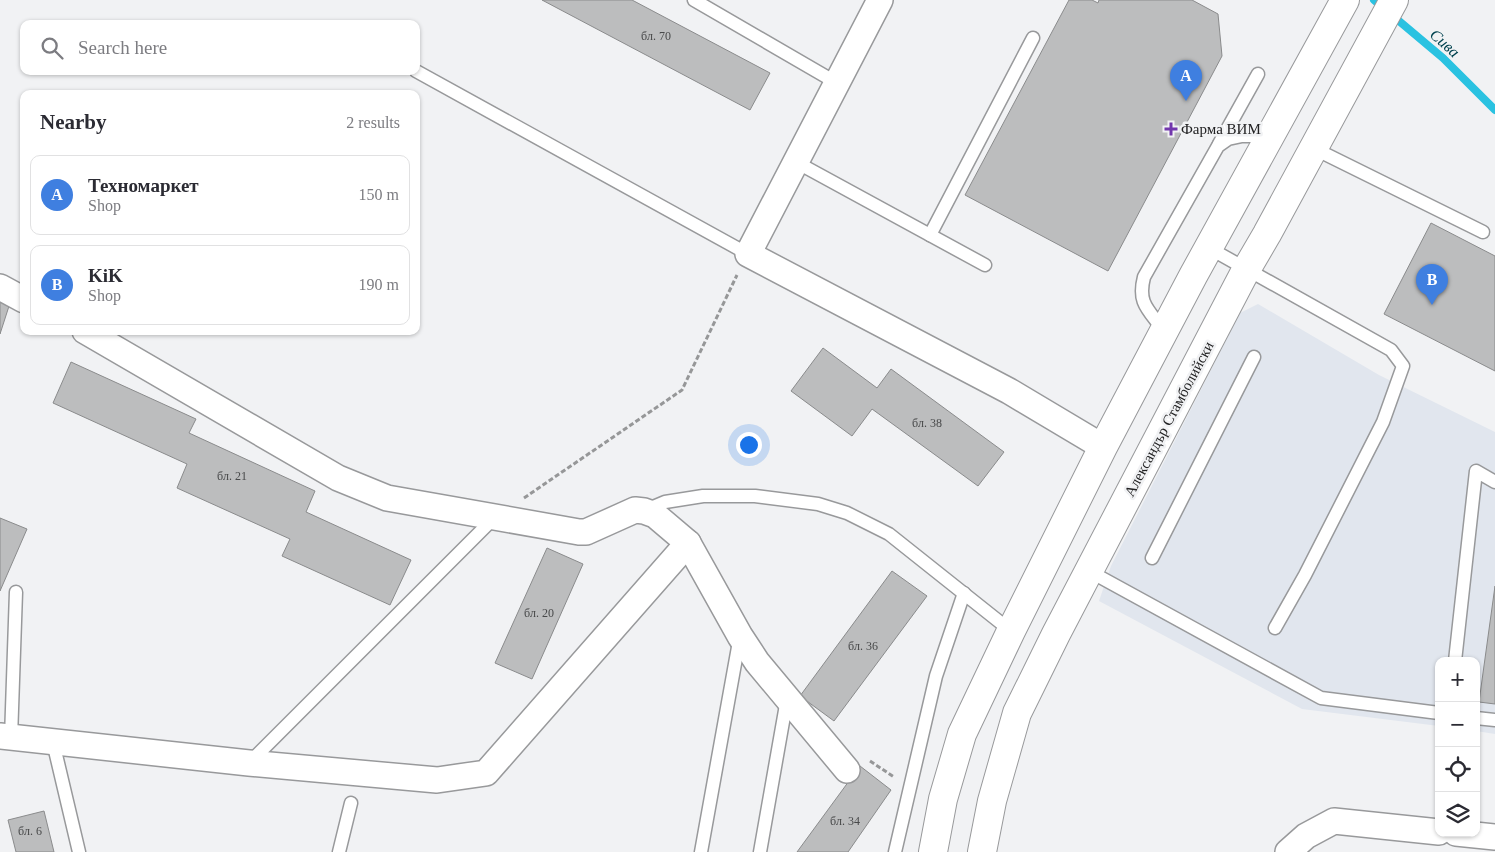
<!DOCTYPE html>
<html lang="en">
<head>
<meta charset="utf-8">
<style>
  body { margin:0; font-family:"Times New Roman",serif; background:#f7f7f7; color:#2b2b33 }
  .controls { position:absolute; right:15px; bottom:15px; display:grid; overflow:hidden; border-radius:10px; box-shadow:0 1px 4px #0004 }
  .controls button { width:45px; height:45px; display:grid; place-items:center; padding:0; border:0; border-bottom:1px solid #e1e1e2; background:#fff; color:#2b2b33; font:25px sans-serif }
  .you { position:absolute; left:748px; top:444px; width:18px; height:18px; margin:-12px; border:4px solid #fff; border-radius:50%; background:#1a73e8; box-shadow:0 0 0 8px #1a73e833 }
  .badge { display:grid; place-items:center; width:32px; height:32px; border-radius:50%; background:#0b8043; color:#fff; font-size:16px; font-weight:700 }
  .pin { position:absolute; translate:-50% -41px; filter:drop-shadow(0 1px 2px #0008) }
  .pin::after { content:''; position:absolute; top:26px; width:18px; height:15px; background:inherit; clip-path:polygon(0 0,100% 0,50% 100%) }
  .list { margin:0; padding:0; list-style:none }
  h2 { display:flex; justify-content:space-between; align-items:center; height:65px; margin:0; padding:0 20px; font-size:21px }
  h2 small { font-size:16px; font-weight:400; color:#7c7c81 }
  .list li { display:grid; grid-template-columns:32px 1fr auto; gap:15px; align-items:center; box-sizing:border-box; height:80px; margin:0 10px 10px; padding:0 10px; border:1px solid #e1e1e2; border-radius:10px }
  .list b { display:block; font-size:19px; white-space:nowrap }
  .list p { margin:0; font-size:16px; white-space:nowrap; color:#7c7c81 }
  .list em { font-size:16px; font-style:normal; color:#7c7c81 }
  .icon { flex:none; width:28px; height:28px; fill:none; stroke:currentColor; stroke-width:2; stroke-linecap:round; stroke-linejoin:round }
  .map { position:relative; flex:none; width:1495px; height:852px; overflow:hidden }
  .search { position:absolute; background:#fff; box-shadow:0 1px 4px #0004; left:20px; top:20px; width:400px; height:55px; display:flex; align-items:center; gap:12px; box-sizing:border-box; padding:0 18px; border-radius:10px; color:#7c7c81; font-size:19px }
  .panel { position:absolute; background:#fff; box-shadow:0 1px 4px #0004; left:20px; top:90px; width:400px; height:245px; border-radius:10px }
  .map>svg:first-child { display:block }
  .built { fill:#e1e6ee }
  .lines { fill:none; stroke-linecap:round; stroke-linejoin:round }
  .stream { stroke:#2ac2e1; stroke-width:8 }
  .building { fill:#bcbdbe; stroke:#8a8b8c }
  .service-casing { stroke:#98999b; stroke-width:15 }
  .minor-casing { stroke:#98999b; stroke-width:28 }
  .secondary-casing { stroke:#98999b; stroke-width:30 }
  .path { stroke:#969798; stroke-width:3; stroke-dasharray:5 2.5; stroke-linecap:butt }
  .service { stroke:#fff; stroke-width:12 }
  .minor { stroke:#fff; stroke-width:25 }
  .secondary { stroke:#fff; stroke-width:28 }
  .poi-dot { fill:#7237ad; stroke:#f1f2f4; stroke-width:2 }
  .labels { text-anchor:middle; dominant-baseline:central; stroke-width:5; stroke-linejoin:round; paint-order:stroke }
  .number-label { font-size:12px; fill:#48494a }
  .poi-label { font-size:15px; fill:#222223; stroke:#f1f2f4; text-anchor:start }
  .street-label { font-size:15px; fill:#222223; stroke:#f1f2f4 }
  .water-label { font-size:16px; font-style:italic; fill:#00424f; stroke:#f1f2f4 }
</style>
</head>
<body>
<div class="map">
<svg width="1495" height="852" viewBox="0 0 1495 852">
  <rect width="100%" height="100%" fill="#f1f2f4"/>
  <path class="built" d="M1258,304l121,71 116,57v302l-19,-3v-70h-37v65l-137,-17 -203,-108 12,-35 129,-253z"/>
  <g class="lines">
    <path class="stream" d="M1374,0l69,58 52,52"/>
  </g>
  <g class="building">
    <path d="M542,0h90l138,73 -20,37z"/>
    <path d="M1069,0h23l6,3 1,-3h93l26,14 4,42 -114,215 -143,-76z"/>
    <path d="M1431,223l64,33v115l-111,-57z"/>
    <path d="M0,300l10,3 -10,31z"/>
    <path d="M823,348l54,40 14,-19 113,83 -26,34 -106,-77 -20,27 -61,-45z"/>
    <path d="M71,362l125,57 -7,14 126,58 -9,21 105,48 -21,45 -108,-49 8,-17 -113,-51 10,-24 -134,-61z"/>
    <path d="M0,518l27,11 -27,62z"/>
    <path d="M547,548l36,16 -51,115 -37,-16z"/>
    <path d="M892,571l35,25 -93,125 -34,-25z"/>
    <path d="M1495,586v118l-16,-2z"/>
    <path d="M860,766l31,24 -43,62h-51z"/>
    <path d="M44,811l10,41h-38l-8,-32z"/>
  </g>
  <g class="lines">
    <defs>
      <g id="service">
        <path d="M694,0l143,83"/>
        <path d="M416,71l332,183"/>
        <path d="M1219,144l39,-70"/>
        <path d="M1313,148l170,84"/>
        <path d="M796,162l189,103"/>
        <path d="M930,235l103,-197"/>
        <path d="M1209,248l182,102 12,16 -20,56 -78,153 -30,53"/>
        <path d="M1164,331c-15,-21 -27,-27 -20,-54l74,-131 10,-7 14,-3h29"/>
        <path d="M646,510l19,-8 38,-6h52l63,8 29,9 42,21 122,97"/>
        <path d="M1152,558l102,-201"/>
        <path d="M1089,571l232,127 118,15"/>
        <path d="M1455,661l21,-190 19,11"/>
        <path d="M1476,718l19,2"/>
        <path d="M11,738l5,-146"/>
        <path d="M53,742l26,110"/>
        <path d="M249,763l246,-246"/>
        <path d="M339,852l12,-49"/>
        <path d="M701,852l39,-216"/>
        <path d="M760,852l27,-153"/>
        <path d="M895,852l41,-176 28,-83"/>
      </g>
      <g id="minor">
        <path d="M880,0l-132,254 261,137 94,56"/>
        <path d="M0,287l24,13"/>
        <path d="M85,331l253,147 49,20 192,34h7l49,-22 9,1 11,4 33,28 52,93 17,26 90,108"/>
        <path d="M0,736l249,27 188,17 49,-7 202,-230"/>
        <path d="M1456,833l39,4"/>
        <path d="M1288,852l18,-16 28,-15 105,11"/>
      </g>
      <g id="secondary">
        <path d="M933,852l10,-53 19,-65 49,-103 92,-184 90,-171 152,-276"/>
        <path d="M982,852l10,-51 25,-88 39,-79 190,-364 21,-36 127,-234"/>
      </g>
    </defs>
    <use href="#service" class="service-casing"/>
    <use href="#minor" class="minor-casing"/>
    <use href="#secondary" class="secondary-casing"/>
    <g class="path">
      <path d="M524,498l158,-108 55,-115"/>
      <path d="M870,761l24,16"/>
    </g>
    <use href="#service" class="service"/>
    <use href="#minor" class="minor"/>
    <use href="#secondary" class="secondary"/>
  </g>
  <path class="poi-dot" d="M1168.5 121.5h5v5h5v5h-5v5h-5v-5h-5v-5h5z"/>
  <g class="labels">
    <g class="number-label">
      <text x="656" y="36">бл. 70</text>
      <text x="927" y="423">бл. 38</text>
      <text x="232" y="476">бл. 21</text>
      <text x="539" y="613">бл. 20</text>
      <text x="863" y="646">бл. 36</text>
      <text x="845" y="821">бл. 34</text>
      <text x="30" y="831">бл. 6</text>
    </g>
    <g class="poi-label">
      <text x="1181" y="129">Фарма ВИМ</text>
    </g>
    <g class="street-label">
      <text transform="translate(1169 419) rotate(-62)">Александър Стамболийски</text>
    </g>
    <g class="water-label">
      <text transform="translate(1445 43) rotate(42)">Сива</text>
    </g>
  </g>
</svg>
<div class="controls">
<button>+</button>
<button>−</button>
<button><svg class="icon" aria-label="locate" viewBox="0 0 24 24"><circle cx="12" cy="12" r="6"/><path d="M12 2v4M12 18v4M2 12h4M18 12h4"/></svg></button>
<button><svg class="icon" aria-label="layers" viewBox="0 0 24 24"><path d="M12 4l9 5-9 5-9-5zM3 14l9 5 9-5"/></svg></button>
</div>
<div class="you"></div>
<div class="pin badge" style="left:1186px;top:101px;background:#3f7fe0">A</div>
<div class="pin badge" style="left:1432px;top:305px;background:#3f7fe0">B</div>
<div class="search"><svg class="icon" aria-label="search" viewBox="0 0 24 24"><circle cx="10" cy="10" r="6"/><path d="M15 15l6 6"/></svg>Search here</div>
<section class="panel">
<h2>Nearby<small>2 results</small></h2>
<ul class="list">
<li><span class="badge" style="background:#3f7fe0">A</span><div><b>Техномаркет</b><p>Shop</p></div><em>150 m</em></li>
<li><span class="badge" style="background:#3f7fe0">B</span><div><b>KiK</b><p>Shop</p></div><em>190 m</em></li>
</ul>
</section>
</div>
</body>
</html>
